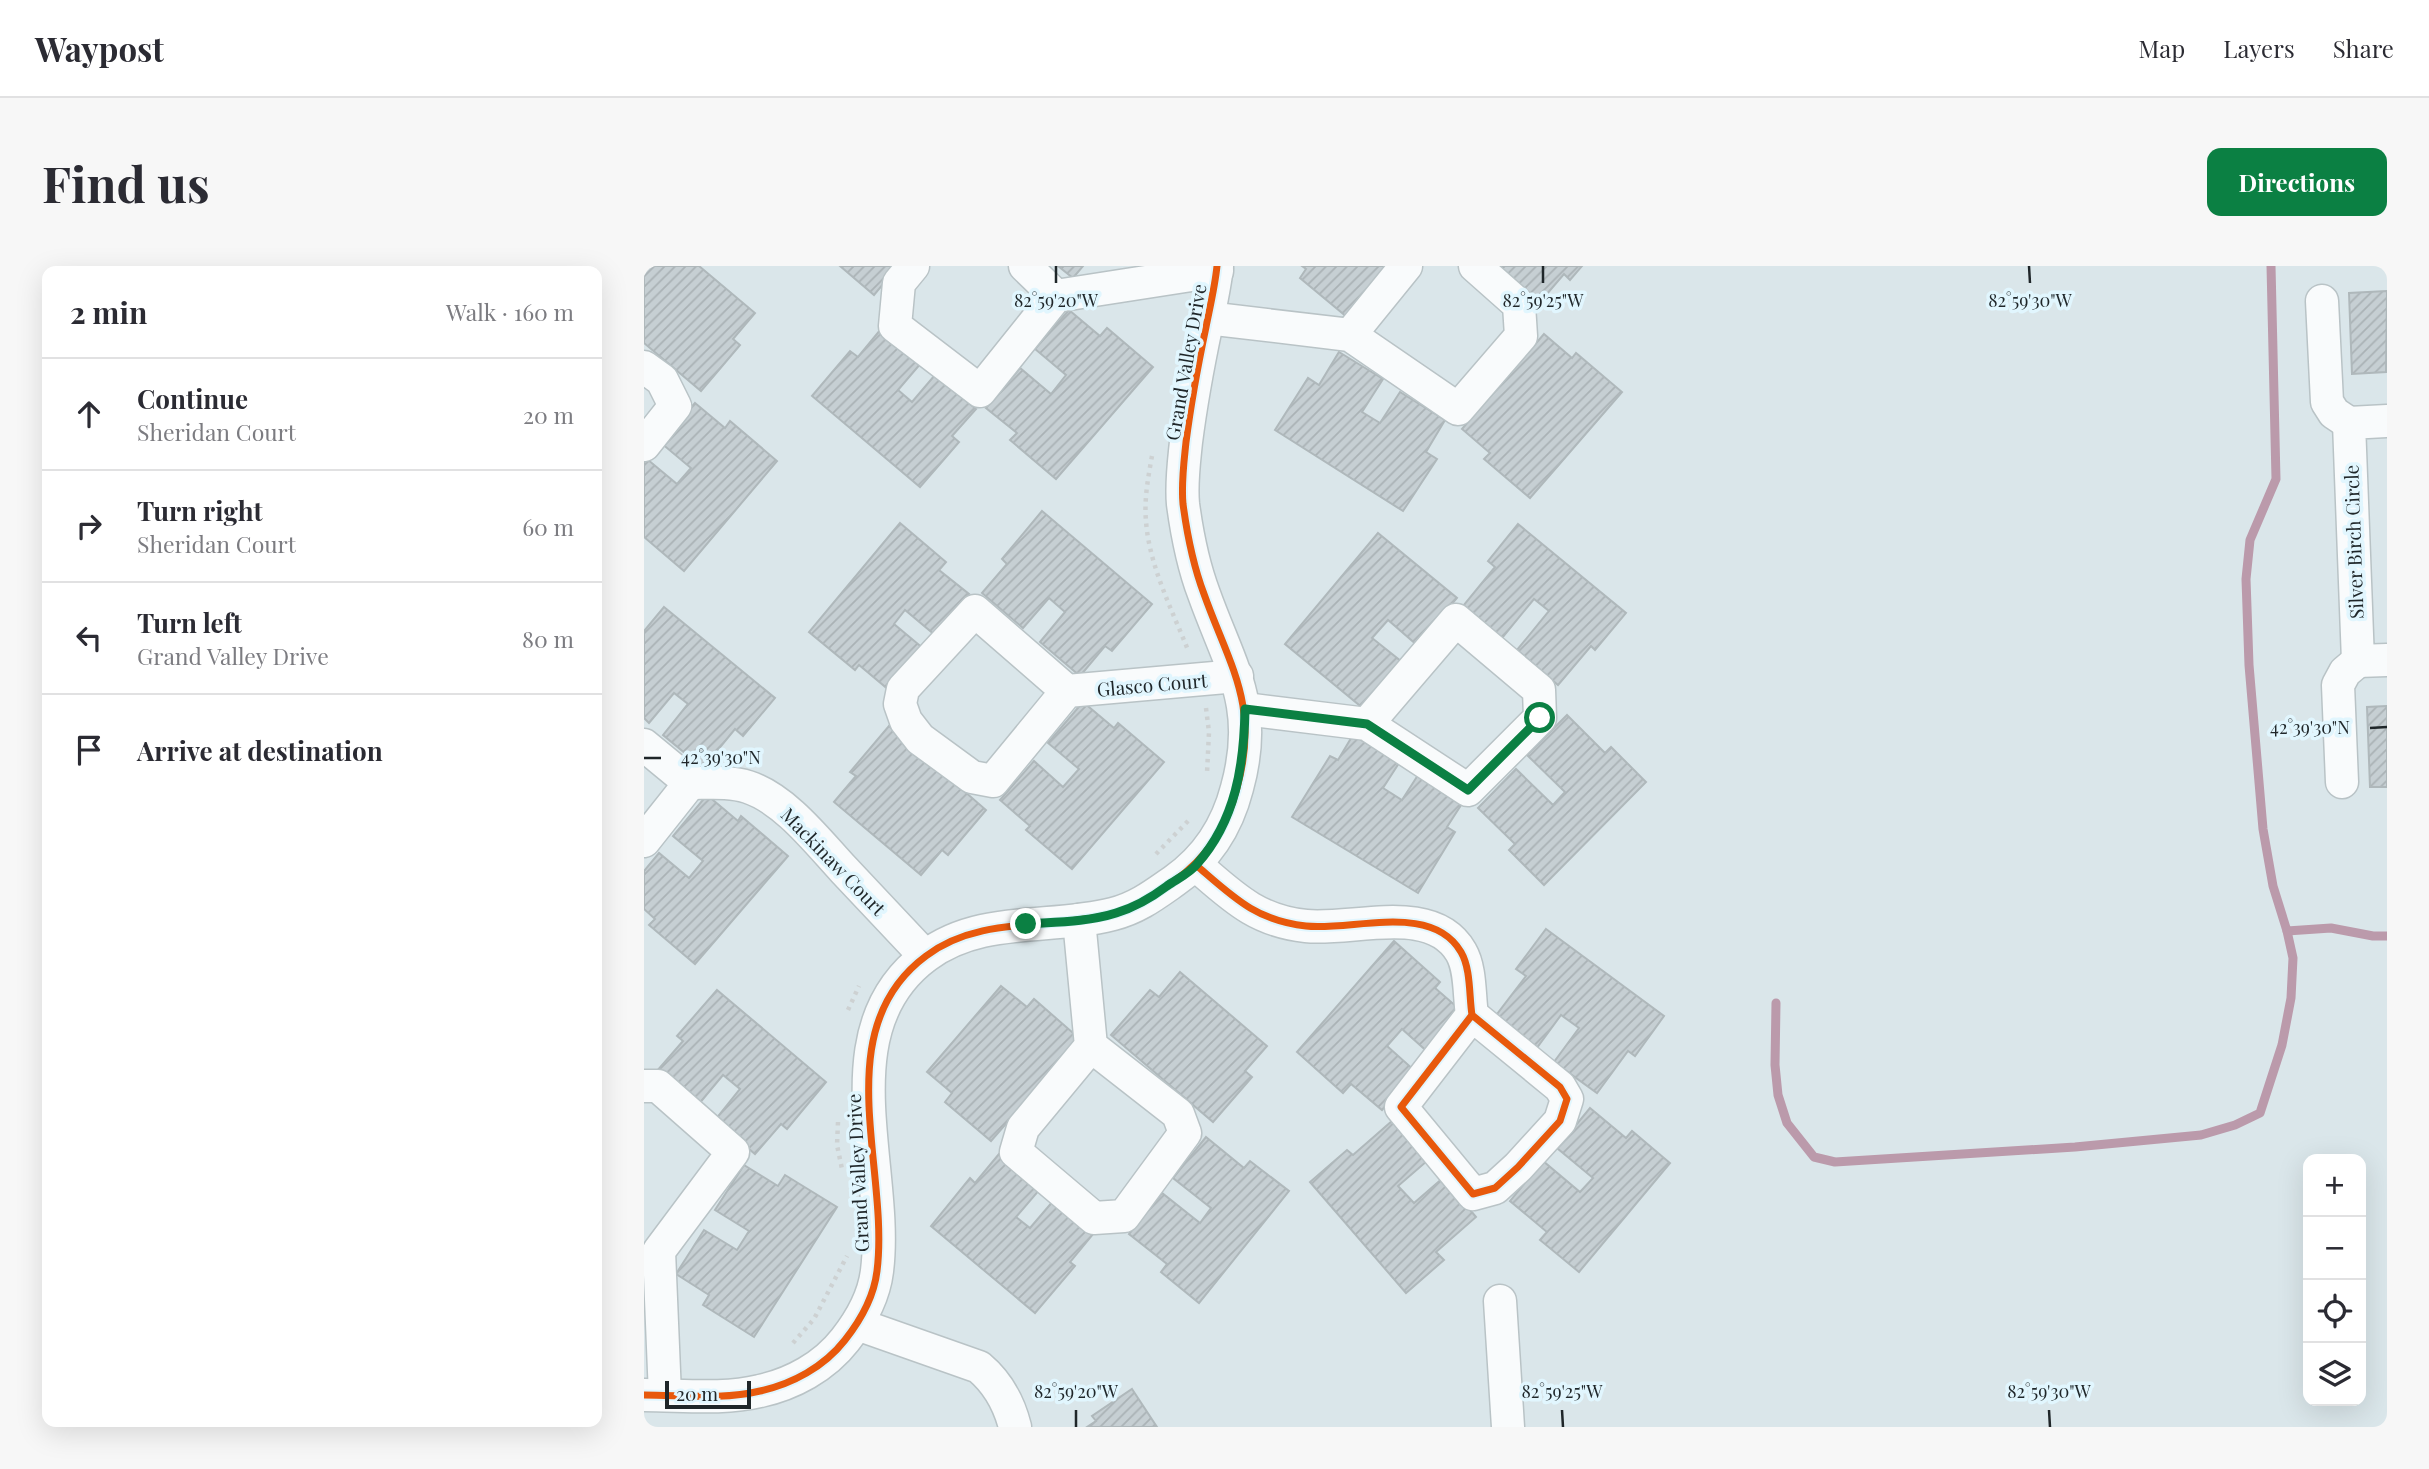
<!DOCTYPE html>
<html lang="en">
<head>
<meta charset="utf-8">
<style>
  body { margin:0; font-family:"Playfair Display",serif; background:#f7f7f7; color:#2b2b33 }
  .controls { position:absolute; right:21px; bottom:21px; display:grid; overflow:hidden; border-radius:14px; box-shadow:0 7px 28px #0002 }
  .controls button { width:63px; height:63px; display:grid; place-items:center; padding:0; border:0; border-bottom:2px solid #e1e1e2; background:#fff; color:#2b2b33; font:35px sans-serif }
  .scale { position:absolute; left:21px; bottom:18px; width:86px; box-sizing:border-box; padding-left:7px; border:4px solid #1f2629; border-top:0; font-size:19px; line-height:24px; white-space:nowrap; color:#1f2629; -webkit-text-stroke:5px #e1f6fe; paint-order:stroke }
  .stop { position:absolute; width:21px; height:21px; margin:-16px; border:5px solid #0b8043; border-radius:50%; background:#fff }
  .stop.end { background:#0b8043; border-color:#fff; box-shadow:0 2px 7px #0008 }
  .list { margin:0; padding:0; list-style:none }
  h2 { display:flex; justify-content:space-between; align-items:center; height:91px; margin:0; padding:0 28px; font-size:30px }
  h2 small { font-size:23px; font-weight:400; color:#7c7c81 }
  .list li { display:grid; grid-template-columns:46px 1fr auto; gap:21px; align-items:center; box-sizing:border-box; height:112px; padding:0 28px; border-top:2px solid #e1e1e2 }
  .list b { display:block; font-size:26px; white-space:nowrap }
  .list p { margin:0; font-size:23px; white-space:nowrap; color:#7c7c81 }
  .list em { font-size:23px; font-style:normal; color:#7c7c81 }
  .icon { flex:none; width:38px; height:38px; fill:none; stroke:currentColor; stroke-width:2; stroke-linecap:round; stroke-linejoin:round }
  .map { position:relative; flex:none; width:1743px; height:1161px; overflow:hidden; border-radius:14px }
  header { display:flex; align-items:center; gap:42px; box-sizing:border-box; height:98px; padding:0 35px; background:#fff; border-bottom:2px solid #e1e1e2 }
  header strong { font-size:33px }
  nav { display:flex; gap:38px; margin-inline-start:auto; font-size:24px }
  .intro { display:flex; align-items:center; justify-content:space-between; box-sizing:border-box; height:168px; padding:0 42px }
  h1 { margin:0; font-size:49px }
  .button { padding:18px 32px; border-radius:14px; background:#0b8043; color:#fff; font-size:24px; font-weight:700 }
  main { display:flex; gap:42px; padding:0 42px }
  aside { flex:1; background:#fff; border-radius:14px; box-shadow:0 7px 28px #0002 }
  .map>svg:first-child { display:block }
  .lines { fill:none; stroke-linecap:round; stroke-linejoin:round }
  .stream { stroke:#bb9aab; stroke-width:9 }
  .building { fill:url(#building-hatch); stroke:#afb8bb; stroke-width:2 }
  .street-casing { stroke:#b9c3c6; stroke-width:35 }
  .path { stroke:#cdd1d2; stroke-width:4.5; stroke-dasharray:3.5 5; stroke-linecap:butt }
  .street { stroke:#f9fbfc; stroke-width:32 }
  .cycleway-casing { stroke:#e1f6fe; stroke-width:11 }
  .cycleway { stroke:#e8590c; stroke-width:7 }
  .route { stroke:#0b8043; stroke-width:9 }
  .ticks { fill:none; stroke:#1f2629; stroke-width:2.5 }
  .labels { text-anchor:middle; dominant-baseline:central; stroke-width:7; stroke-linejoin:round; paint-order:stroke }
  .street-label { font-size:19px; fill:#1f2629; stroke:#e1f6fe }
  .ticks-label { font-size:18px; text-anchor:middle; fill:#1f2629; stroke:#e1f6fe; stroke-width:7; stroke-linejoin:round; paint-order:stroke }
</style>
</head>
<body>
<header>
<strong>Waypost</strong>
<nav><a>Map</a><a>Layers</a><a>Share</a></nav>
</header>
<div class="intro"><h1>Find us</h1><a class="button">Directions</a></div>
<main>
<aside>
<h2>2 min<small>Walk · 160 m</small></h2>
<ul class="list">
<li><svg class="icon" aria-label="ahead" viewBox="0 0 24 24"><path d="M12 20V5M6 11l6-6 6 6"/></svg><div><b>Continue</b><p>Sheridan Court</p></div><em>20 m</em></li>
<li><svg class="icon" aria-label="right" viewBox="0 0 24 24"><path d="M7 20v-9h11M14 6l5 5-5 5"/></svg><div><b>Turn right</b><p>Sheridan Court</p></div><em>60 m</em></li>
<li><svg class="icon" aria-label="left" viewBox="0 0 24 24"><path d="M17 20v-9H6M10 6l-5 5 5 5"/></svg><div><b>Turn left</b><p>Grand Valley Drive</p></div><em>80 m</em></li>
<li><svg class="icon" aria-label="arrive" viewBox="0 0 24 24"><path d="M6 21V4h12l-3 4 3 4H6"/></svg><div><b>Arrive at destination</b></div></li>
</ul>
</aside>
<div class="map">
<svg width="1743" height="1161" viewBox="0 0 1743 1161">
  <defs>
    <pattern id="building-hatch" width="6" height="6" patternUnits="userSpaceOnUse" patternTransform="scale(1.75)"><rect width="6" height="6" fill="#c6cfd3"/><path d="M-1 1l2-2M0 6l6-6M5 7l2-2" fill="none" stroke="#aab2b5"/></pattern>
  </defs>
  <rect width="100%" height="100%" fill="#dae6ea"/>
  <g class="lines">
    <g class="stream">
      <path d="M1643,665l44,-3 42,8h14"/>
      <path d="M1132,737l-1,62 3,30 9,28 27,34 21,5 240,-15 126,-12 34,-10 25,-12 22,-68 9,-47 2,-40 -6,-27 -14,-45 -10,-57 -14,-164 -3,-86 4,-39 26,-61 -5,-213"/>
    </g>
  </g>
  <g class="building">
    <path d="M0,0h55l56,47 -22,26 7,6 -39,46 -57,-48z"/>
    <path d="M196,0h58l-24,29z"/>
    <path d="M414,0h25l-10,12z"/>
    <path d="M658,0h87l-42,51 -47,-39 6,-9z"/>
    <path d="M853,0h85l-12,14 -6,-6 -24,28z"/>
    <path d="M1743,25l-1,81 -34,2 -3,-81z"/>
    <path d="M425,44l31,26 7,-8 46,39 -97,112 -46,-39 7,-7 -31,-25 34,-40 31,26 15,-19 -31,-26z"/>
    <path d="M237,63l40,34 -23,27 14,12 23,-27 41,34 -24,27 7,6 -39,45 -108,-91 38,-45 8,6z"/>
    <path d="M900,68l28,24 4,-5 46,39 -92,106 -46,-39 6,-6 -28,-24z"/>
    <path d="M695,86l44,27 -21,33 18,11 20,-31 45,28 -19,32 11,7 -34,52 -128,-81 33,-52 11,7z"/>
    <path d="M51,137l30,25 5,-7 47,40 -93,110 -40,-34v-75l3,-3 30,25 14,-16 -30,-25z"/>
    <path d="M398,245l110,93 -40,47 -7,-5 -25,30 -40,-34 25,-30 -16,-14 -26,30 -41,-35 25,-29 -5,-5z"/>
    <path d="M256,257l46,39 -7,8 30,24 -34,41 -30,-25 -11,14 30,25 -35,41 -30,-25 -4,5 -46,-38z"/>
    <path d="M874,258l108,89 -31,37 -4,-4 -33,39 -41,-35 32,-39 -15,-12 -32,39 -39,-32 32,-39 -7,-6z"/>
    <path d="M734,267l79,65 -40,47 -29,-25 -16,18 30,24 -38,47 -79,-65z"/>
    <path d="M20,341l111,91 -32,38 -8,-7 -32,39 -40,-33 25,-31 -14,-11 -25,30 -5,-5v-87z"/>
    <path d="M439,436l31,26 4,-5 46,39 -92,107 -46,-39 4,-4 -30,-26 34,-39 29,26 16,-18 -31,-26z"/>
    <path d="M1743,440v81h-17l-3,-80z"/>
    <path d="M923,449l38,38 6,-6 35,35 -102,103 -35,-35 6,-6 -37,-36 38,-39 37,36 12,-13 -38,-37z"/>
    <path d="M245,460l97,84 -38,45 -6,-5 -21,25 -87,-73 22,-26 -6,-4z"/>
    <path d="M709,469l46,28 -16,25 19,12 16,-25 45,27 -16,25 8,5 -37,61 -126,-76 38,-61 8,4z"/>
    <path d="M63,529l31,26 3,-5 47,40 -93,108 -46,-39 6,-6 -11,-10v-38l15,-18 30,25 14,-17 -30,-25z"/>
    <path d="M902,663l118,87 -29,40 -7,-5 -31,42 -43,-31 25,-34 -18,-13 -25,34 -42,-31 32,-42 -10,-7z"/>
    <path d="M750,675l46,41 -5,6 30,26 -35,40 -28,-25 -15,17 28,25 -33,39 -31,-26 -8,9 -46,-41z"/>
    <path d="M536,706l87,74 -22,25 7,6 -39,45 -102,-87 39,-45 9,7z"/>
    <path d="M357,720l26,21 7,-8 46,40 -89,102 -46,-39 7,-9 -25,-21z"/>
    <path d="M73,724l109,92 -39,47 -6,-5 -26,30 -40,-34 25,-31 -17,-14 -25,30 -41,-34 26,-30 -6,-5z"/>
    <path d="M946,842l36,30 6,-7 38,32 -91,109 -39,-32 7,-8 -37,-31 33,-40 37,31 13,-14 -36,-30z"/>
    <path d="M748,855l35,40 -29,25 16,17 29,-25 33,39 -40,35 8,8 -38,33 -96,-111 37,-32 6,5z"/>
    <path d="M562,871l38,31 6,-7 39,30 -90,112 -38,-31 6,-8 -38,-30 33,-41 38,30 11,-15 -38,-30z"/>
    <path d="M355,888l42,34 -25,29 14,11 24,-28 40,33 -24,29 5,4 -40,47 -104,-87 39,-48 5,5z"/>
    <path d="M100,899l34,21 7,-11 52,32 -83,130 -51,-32 6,-10 -33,-21 28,-44 33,20 12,-19 -34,-21z"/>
    <path d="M488,1123l25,38h-70l9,-6 -4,-5z"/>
  </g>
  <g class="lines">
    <defs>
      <g id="street">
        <path d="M269,0l-14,17 -4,43 85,65 76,-95 161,-25"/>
        <path d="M381,0l31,30"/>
        <path d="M1678,35l5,101 7,11 15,10"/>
        <path d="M563,52l143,17 108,74 63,-73 -2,-31 -44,-39"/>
        <path d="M706,69l56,-69"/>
        <path d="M0,101l18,13 13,26 -31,39"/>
        <path d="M1743,155l-38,2 9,238 29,-1"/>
        <path d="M423,425l-92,-80 -72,78 -3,15 6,17 14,18 52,38 21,4 74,-90 170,-15"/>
        <path d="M601,443l122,15 101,66 72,-72 -1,-28 -83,-70 -89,104"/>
        <path d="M0,479l46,38c19,0 40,-2 58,4 37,12 70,55 96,83 27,29 54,57 81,86"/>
        <path d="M1698,516l-4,-97 7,-13 13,-11"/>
        <path d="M0,575l46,-58"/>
        <path d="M552,599c36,31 60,56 110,61 47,5 126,-24 155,26 10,17 8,44 11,63l-71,92 72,87 22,-6 23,-21 42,-46 7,-22 -7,-12 -88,-72"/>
        <path d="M435,654l12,126 -68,82 -7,24 78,66 30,-2 61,-83 -7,-19 -87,-68"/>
        <path d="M0,820h14l75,66 -74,99 6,144"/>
        <path d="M856,1035l8,126"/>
        <path d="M213,1058l122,43c19,16 30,36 36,60"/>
        <path d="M0,1129c38,0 79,5 116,-4 32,-7 64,-24 85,-51 15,-19 29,-44 32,-69 13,-103 -51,-241 49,-315 54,-41 125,-26 187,-42 24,-6 41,-19 61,-33 33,-23 53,-54 63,-93 23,-83 -7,-121 -33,-194 -11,-29 -17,-60 -21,-90 -2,-21 1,-42 3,-62 5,-39 12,-77 20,-115 4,-20 9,-41 11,-61"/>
      </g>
    </defs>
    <use href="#street" class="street-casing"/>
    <g class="path">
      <path d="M508,190c-4,22 -8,44 -6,65 3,44 26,89 42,129"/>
      <path d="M562,442l3,24 -2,41"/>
      <path d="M512,588l33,-34"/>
      <path d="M204,744l11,-24"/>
      <path d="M194,856l-1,23 5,24"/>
      <path d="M149,1077l21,-24 33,-63"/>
    </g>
    <use href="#street" class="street"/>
    <defs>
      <g id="cycleway">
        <path d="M552,599c36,31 60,56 110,61 47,5 126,-24 155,26 10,17 8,44 11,63l-71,92 72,87 22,-6 23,-21 42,-46 7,-22 -7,-12 -88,-72"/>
        <path d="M0,1129c38,0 79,5 116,-4 32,-7 64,-24 85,-51 15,-19 29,-44 32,-69 13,-103 -51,-241 49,-315 54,-41 125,-26 187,-42 24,-6 41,-19 61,-33 33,-23 53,-54 63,-93 23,-83 -7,-121 -33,-194 -11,-29 -17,-60 -21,-90 -2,-21 1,-42 3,-62 5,-39 12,-77 20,-115 4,-20 9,-41 11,-61"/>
      </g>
    </defs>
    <use href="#cycleway" class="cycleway-casing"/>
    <use href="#cycleway" class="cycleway"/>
  </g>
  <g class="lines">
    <path class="route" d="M382,658c29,-2 62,-2 90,-11 20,-6 35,-15 51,-27 10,-7 23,-13 30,-22 39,-44 47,-99 48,-155l122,15 101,66 72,-72"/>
  </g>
  <path class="ticks" d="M412,0v17M899,0v17M1385,0l1,17M1726,462l17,-1M0,492h17M432,1144v17M918,1144l1,17M1405,1144l1,17"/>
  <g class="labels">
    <g class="street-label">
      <text transform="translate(541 96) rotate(-80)">Grand Valley Drive</text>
      <text transform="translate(1709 276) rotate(-92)">Silver Birch Circle</text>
      <text transform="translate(508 418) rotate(-5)">Glasco Court</text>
      <text transform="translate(190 595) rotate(46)">Mackinaw Court</text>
      <text transform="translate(213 907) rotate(-93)">Grand Valley Drive</text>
    </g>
  </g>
  <g class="ticks-label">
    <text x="412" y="41">82°59'20"W</text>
    <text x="899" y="41">82°59'25"W</text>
    <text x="1386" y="41">82°59'30"W</text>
    <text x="1666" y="468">42°39'30"N</text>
    <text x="77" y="498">42°39'30"N</text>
    <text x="432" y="1132">82°59'20"W</text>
    <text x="918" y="1132">82°59'25"W</text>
    <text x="1405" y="1132">82°59'30"W</text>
  </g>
</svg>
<div class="controls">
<button>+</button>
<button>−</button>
<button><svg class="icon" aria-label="locate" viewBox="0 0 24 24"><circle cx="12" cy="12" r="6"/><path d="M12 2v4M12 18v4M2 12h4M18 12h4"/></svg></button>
<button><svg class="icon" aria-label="layers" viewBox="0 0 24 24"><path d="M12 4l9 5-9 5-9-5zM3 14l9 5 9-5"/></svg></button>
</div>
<div class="scale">20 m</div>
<div class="stop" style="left:896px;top:452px"></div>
<div class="stop end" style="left:382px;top:658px"></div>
</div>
</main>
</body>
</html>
